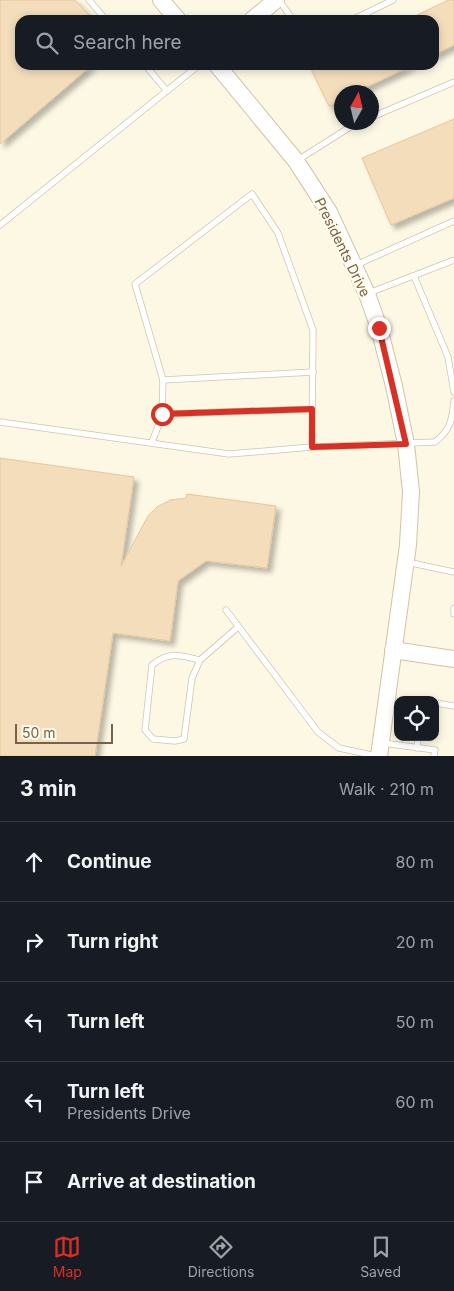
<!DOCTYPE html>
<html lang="en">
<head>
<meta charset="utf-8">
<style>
  body { margin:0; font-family:Inter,sans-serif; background:#20242c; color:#f1f3f6 }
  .controls { position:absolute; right:15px; bottom:15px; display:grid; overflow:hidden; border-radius:10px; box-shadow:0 2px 8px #0003 }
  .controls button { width:45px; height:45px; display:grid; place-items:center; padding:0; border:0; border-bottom:1px solid #363941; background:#171b24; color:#f1f3f6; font:25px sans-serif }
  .compass { position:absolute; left:334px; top:85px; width:45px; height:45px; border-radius:50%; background:#171b24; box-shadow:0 2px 8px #0003; rotate:8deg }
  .scale { position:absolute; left:15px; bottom:12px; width:98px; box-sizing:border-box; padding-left:5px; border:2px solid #766249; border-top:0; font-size:14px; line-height:18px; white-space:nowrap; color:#766249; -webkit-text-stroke:4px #fffbeb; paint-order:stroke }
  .stop { position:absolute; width:15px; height:15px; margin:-11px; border:4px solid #d93025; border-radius:50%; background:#fff }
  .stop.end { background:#d93025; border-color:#fff; box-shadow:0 1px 5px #0008 }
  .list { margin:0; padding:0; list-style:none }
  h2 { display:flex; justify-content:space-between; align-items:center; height:65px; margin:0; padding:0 20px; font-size:21px }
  h2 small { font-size:16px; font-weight:400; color:#9ea1a6 }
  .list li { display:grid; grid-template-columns:32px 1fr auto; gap:15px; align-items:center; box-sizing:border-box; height:80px; padding:0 20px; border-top:1px solid #363941 }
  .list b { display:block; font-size:19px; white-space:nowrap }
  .list p { margin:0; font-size:16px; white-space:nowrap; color:#9ea1a6 }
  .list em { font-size:16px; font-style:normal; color:#9ea1a6 }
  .icon { flex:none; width:28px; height:28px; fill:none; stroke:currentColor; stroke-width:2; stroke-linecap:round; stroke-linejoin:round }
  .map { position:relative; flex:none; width:454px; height:756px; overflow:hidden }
  .search { position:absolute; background:#171b24; box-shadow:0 2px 8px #0003; left:15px; right:15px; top:15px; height:55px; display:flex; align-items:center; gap:12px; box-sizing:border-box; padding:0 18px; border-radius:15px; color:#9ea1a6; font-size:19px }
  .sheet { height:465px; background:#171b24 }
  nav { display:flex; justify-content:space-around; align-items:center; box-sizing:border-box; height:70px; border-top:1px solid #363941; background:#171b24; font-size:14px; color:#9ea1a6 }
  nav a { display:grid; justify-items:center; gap:2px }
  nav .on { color:#d93025 }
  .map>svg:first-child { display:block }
  .building { fill:#f3ddbb; stroke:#e6c79b; filter:url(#shadow) }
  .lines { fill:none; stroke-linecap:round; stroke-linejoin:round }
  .lane-casing { stroke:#d0c4ad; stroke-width:7 }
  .secondary-casing { stroke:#d2c3a7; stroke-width:18 }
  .lane { stroke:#fff; stroke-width:5.5 }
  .secondary { stroke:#fff; stroke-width:16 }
  .route { stroke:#d93025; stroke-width:6 }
  .labels { text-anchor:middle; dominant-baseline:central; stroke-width:4.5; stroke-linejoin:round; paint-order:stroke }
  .street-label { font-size:14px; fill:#766249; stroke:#fffbeb }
</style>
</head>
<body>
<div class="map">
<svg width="454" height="756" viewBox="0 0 454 756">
  <defs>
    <filter id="shadow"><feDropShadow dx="4.5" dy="4.5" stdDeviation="2.5" flood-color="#0004"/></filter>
  </defs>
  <rect width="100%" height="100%" fill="#fdf8e4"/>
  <g class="building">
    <path d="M0,0h75l18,20h-73v45h72l-92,79z"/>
    <path d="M448,0h6v45l-20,10v-35h-27z"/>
    <path d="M309,65h104l-57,27h-14v8l-13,6z"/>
    <path d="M454,119v79l-63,27 -29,-67z"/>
    <path d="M0,458l134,19 -13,89 27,-50 9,-9 13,-7 16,-2 1,-4 89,12 -9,62 -61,-7 -28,20 -8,60 -57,-8 -18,123h-95z"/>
  </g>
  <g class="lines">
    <defs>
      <g id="lane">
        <path d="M89,0l17,20"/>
        <path d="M279,0l14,20"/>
        <path d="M352,20l41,-20"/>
        <path d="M145,65l22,26"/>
        <path d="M372,117l82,-35"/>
        <path d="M298,160l60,-38"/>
        <path d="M0,225l199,-160"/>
        <path d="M356,265l98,-44"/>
        <path d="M414,276l34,81 6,35"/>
        <path d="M369,293l85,-33"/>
        <path d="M163,380l150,-8"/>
        <path d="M162,414l150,-5"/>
        <path d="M0,422l229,32 83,-7 123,-5c16,-12 17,-23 19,-41"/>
        <path d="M152,442l10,-26 1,-36 -28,-96 117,-90 26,39 35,97 -1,117"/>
        <path d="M407,562l47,10"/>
        <path d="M454,608v6"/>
        <path d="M226,610l92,122 21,16 37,8"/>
        <path d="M200,660c-19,-5 -32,-9 -48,5l-7,65 8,9 22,2 9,-2 8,-61 8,-18 38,-33"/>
        <path d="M435,703l19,3"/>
        <path d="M383,743l52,7 -1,6"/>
        <path d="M417,748l1,-11"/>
      </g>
      <g id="secondary">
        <path d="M161,0l17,20"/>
        <path d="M252,20l24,-20"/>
        <path d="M217,65l79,96 33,51 38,82 12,34 15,58 12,58 5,48 -3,53 -29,211"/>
        <path d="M393,650l61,9"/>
      </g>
    </defs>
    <use href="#lane" class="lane-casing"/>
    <use href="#secondary" class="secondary-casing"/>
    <use href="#lane" class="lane"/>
    <use href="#secondary" class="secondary"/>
  </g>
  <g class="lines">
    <path class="route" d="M162,414l150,-5v38l94,-3 -27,-116"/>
  </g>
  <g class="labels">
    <g class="street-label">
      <text transform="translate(343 247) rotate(64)">Presidents Drive</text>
    </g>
  </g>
</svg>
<div class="controls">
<button><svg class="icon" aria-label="locate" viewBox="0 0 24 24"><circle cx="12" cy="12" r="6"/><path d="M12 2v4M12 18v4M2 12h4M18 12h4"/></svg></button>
</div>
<svg class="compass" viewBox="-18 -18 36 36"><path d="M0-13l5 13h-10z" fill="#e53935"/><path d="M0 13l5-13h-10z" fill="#9ea1a6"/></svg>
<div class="scale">50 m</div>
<div class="stop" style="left:162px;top:414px"></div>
<div class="stop end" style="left:379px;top:328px"></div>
<div class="search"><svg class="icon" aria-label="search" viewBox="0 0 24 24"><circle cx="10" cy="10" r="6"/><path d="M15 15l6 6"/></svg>Search here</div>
</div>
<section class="sheet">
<h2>3 min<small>Walk · 210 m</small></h2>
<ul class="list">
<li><svg class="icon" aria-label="ahead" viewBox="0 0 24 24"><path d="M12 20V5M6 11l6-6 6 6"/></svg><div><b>Continue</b></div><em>80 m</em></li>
<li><svg class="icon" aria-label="right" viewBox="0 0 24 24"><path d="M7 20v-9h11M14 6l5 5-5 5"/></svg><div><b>Turn right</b></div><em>20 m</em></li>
<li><svg class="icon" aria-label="left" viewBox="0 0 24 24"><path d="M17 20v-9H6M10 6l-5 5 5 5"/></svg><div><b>Turn left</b></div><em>50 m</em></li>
<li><svg class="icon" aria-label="left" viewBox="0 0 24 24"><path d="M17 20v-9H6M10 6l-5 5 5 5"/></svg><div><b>Turn left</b><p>Presidents Drive</p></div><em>60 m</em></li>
<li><svg class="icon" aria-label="arrive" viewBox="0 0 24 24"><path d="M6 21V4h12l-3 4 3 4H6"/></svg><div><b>Arrive at destination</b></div></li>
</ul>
</section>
<nav>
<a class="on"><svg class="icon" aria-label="map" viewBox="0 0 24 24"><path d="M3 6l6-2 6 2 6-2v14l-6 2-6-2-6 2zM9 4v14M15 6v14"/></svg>Map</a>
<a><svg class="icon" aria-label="directions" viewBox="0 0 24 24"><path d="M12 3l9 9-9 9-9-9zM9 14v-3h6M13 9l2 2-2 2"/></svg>Directions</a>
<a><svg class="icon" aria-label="saved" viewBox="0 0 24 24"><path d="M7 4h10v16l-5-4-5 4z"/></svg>Saved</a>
</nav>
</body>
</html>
